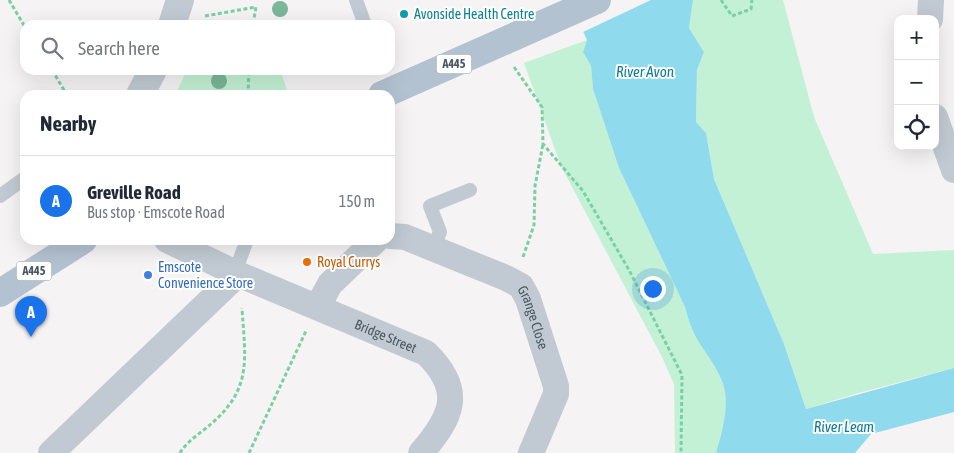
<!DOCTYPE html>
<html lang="en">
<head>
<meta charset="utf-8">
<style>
  body { margin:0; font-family:"Asap Condensed",sans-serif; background:#f6f6f7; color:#1f2937 }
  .controls { position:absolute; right:15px; top:15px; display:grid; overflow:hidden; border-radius:10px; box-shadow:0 5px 20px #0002 }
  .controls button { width:45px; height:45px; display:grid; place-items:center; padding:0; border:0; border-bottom:1px solid #e0e1e3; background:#fff; color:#1f2937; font:25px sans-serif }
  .you { position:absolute; left:652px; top:288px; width:18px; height:18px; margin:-12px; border:4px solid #fff; border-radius:50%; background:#1a73e8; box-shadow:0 0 0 8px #1a73e833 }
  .badge { display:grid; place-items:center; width:32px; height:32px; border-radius:50%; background:#1a73e8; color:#fff; font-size:16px; font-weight:700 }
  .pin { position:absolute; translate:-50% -41px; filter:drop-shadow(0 1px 2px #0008) }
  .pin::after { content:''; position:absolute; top:26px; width:18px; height:15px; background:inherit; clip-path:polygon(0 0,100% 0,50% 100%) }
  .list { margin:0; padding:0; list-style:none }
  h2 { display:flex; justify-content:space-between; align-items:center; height:65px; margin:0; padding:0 20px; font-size:21px }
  h2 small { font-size:16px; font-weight:400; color:#747a83 }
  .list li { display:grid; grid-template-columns:32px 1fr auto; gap:15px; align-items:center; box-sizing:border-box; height:90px; padding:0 20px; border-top:1px solid #e0e1e3 }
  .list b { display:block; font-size:19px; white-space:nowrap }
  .list p { margin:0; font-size:16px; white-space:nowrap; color:#747a83 }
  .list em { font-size:16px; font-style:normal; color:#747a83 }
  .icon { flex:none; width:28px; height:28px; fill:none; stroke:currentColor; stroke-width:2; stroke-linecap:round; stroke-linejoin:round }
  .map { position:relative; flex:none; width:954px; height:453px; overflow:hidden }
  .search { position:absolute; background:#fff; box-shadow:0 5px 20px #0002; left:20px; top:20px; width:375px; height:55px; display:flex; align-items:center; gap:12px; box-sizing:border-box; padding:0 18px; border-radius:15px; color:#747a83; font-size:19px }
  .panel { position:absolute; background:#fff; box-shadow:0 5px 20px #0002; left:20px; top:90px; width:375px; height:155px; border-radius:15px }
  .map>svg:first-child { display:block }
  .green { fill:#c3f1d5 }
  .water { fill:#90daee }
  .pier { fill:#f5f3f3 }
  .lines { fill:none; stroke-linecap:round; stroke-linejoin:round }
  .path { stroke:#7ad0a6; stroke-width:3; stroke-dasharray:4 2.5; stroke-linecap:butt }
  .service { stroke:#c1cad2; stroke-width:14 }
  .minor { stroke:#c1cad2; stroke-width:26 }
  .tertiary { stroke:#c1cad2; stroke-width:28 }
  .primary { stroke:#b3c2d1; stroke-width:28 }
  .tree { fill:#7bb799 }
  .culture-dot { fill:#0f9aa8; stroke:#fff; stroke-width:2 }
  .food-dot { fill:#e8710a; stroke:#fff; stroke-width:2 }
  .shop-dot { fill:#3f7fe0; stroke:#fff; stroke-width:2 }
  .labels { text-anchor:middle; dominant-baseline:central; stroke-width:4; stroke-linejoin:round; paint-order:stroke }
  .shield { fill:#fff; stroke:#808990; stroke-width:1 }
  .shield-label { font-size:12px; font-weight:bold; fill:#4a5661 }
  .culture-label { font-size:14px; fill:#0d838f; stroke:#fff; text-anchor:start }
  .food-label { font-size:14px; fill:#c56008; stroke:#fff; text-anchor:start }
  .shop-label { font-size:14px; fill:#366cbe; stroke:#fff; text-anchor:start }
  .street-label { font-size:14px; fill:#4a5661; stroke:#fff }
  .water-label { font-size:15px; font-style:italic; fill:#0c7c9b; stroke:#fff }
</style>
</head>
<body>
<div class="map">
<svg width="954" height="453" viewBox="0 0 954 453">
  <rect width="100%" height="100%" fill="#f5f3f3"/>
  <g class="green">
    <path d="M693,0h90l31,117 59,137 81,-4v118l-96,25 -52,16 -22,-65 -70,-165 -8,-46 -10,-11 1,-52 7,-18 -15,-24z"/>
    <path d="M587,40l-4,12 8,14 2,23 26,79 66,139c2,7 4,15 7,22 8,19 24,34 31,55 7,21 -1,48 -7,69h-41l-1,-69 -12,-27 -101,-191 -37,-103z"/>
    <path d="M187,70h93l9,25h-114z"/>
  </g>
  <path class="water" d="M569,0h124l-4,28 15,24 -7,18 -1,52 10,11 8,46 70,165 22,65 148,-41v44l-83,22 -16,19h-139c6,-21 14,-48 7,-69 -7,-21 -23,-36 -31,-55 -3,-7 -5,-15 -7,-22l-66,-139 -26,-79 -2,-23 -8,-14 4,-12z"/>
  <path class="pier" d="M566,0h85l-70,33z"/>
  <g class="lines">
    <g class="path">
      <path d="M9,0l16,27"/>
      <path d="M721,0l11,16 19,-7 1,-9"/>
      <path d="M205,16l51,-9 -3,18"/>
      <path d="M514,67l28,40 1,37 40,47 46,79 53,105 -1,78"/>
      <path d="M52,70l15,25"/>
      <path d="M248,95l1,-25"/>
      <path d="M523,257l11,-32 1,-39 8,-42"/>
      <path d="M180,453c6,-11 22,-21 31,-29 42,-36 34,-66 31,-116"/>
      <path d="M249,453l57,-122"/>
    </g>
    <g class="service">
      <path d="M356,0l9,25"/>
      <path d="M0,196l25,-18"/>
      <path d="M433,249l7,-17 -10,-26 40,-16"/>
      <path d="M235,272l12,-32"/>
    </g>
    <g class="minor">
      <path d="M930,19l1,-19"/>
      <path d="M935,117l19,53"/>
      <path id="s1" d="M390,236l15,1 101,41 15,8 7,13 28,87v8l-25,59"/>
      <path id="s2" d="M167,240l73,35 186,78c39,38 26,64 -5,100"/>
      <path d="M318,306l12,-22 46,-44"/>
      <path d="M51,453l187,-179"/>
    </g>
    <g class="tertiary">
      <path d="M172,25l8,-25"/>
      <path d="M140,95l13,-25"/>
    </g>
    <g class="primary">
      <path d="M382,95l215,-95"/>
      <path d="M0,293l83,-53"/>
    </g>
  </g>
  <g class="tree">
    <circle cx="280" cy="9" r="8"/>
    <circle cx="219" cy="81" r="8"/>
  </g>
  <circle class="culture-dot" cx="404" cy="14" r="5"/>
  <circle class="food-dot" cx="307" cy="262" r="5"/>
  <circle class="shop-dot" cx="148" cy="275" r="5"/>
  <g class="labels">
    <g class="shield">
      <rect x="436.5" y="54.5" width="35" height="19" rx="4"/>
      <rect x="16.5" y="261.5" width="35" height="19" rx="4"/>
    </g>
    <g class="shield-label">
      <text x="454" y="64">A445</text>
      <text x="34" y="271">A445</text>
    </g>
    <g class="culture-label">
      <text x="414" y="14">Avonside Health Centre</text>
    </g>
    <g class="food-label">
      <text x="317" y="262">Royal Currys</text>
    </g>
    <g class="shop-label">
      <text x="158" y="267">Emscote<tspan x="158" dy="16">Convenience Store</tspan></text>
    </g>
    <g class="street-label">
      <text stroke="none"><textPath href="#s1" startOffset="175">Grange Close</textPath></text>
      <text stroke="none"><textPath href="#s2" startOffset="239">Bridge Street</textPath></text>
    </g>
    <g class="water-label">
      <text x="645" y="71">River Avon</text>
      <text x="844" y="426">River Leam</text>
    </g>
  </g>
</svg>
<div class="controls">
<button>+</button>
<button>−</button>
<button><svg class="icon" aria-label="locate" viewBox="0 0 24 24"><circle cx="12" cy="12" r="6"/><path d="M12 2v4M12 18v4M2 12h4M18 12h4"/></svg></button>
</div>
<div class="you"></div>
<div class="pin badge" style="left:31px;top:337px">A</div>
<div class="search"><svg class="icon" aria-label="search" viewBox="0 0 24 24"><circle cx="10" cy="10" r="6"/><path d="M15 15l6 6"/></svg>Search here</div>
<section class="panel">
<h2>Nearby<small></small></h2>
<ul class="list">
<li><span class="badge">A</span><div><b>Greville Road</b><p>Bus stop · Emscote Road</p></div><em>150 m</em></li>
</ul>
</section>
</div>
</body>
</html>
